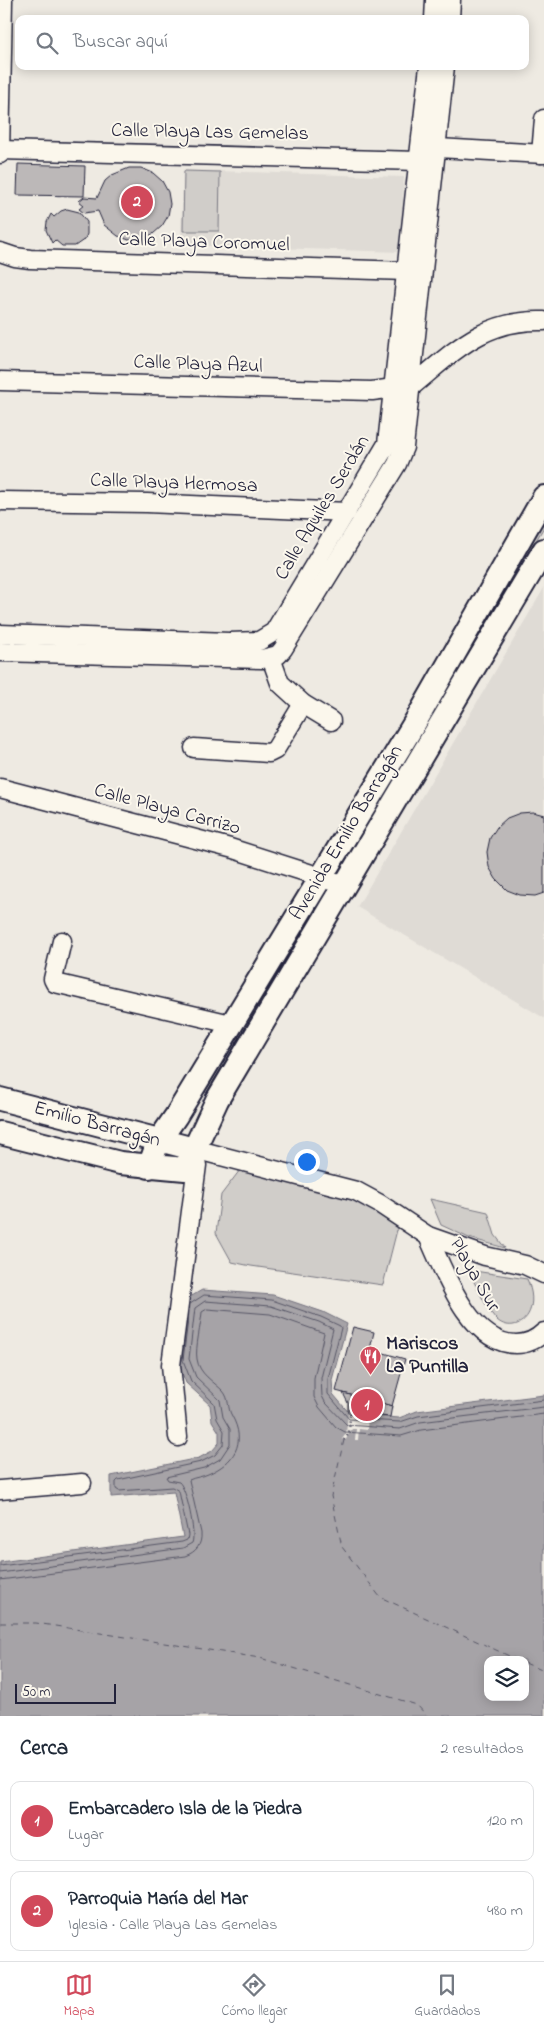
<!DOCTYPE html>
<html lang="es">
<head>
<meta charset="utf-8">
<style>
  body { margin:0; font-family:"Indie Flower",sans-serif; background:#f2f2f3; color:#1f2937 }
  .controls { position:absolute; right:15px; bottom:15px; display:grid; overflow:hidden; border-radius:10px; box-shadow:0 2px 12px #0003 }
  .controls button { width:45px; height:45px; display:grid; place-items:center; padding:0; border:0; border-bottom:1px solid #e0e1e3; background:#fff; color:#1f2937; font:25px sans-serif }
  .scale { position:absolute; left:15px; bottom:12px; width:101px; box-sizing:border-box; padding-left:5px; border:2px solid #22223b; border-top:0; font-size:14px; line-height:18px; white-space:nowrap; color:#22223b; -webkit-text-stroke:4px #fbf7ec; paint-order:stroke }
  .you { position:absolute; left:306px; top:1161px; width:18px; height:18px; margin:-12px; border:4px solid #fff; border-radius:50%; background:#1a73e8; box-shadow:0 0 0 8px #1a73e833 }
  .badge { display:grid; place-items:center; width:32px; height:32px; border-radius:50%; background:#d1495b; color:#fff; font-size:16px; font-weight:700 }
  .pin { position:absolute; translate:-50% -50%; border:2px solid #fff; box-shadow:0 1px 5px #0006 }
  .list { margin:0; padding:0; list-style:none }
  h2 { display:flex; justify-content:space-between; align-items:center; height:65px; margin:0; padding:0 20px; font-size:21px }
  h2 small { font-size:16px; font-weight:400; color:#747a83 }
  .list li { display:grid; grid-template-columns:32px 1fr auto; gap:15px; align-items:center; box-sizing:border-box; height:80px; margin:0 10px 10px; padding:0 10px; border:1px solid #e0e1e3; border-radius:10px }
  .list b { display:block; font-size:19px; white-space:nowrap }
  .list p { margin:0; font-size:16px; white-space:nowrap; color:#747a83 }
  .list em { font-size:16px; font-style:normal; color:#747a83 }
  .icon { flex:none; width:28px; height:28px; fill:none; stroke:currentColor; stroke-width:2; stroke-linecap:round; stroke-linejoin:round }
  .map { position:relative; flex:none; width:544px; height:1716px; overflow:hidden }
  .search { position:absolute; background:#fff; box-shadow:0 2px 12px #0003; left:15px; right:15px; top:15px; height:55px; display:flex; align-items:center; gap:12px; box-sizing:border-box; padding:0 18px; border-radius:10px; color:#747a83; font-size:19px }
  .sheet { height:245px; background:#fff }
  nav { display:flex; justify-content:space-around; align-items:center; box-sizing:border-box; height:70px; border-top:1px solid #e0e1e3; background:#fff; font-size:14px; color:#747a83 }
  nav a { display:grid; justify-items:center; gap:2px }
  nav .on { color:#d1495b }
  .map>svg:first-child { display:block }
  .built { fill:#dfdbd5 }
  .green { fill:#d0cdc9; stroke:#797882 }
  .water { fill:#a6a3a7; stroke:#716f7c; fill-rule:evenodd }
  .pier { fill:#eeeae2 }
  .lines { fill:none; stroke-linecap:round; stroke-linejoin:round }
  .shore { stroke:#575666; stroke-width:1 }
  .ferry { stroke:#575666; stroke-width:1; stroke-dasharray:6 5; stroke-linecap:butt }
  .building { fill:#bcb8b8; stroke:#22223b }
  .minor-casing { stroke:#22223b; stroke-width:21 }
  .major-casing { stroke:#22223b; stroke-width:26 }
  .path { stroke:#22223b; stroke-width:2.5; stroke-dasharray:1 4; stroke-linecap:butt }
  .minor { stroke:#fbf7ec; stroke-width:18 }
  .major { stroke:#fbf7ec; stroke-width:22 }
  .labels { text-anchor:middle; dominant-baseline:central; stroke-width:4; stroke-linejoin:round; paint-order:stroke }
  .street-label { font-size:20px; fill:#22223b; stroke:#fbf7ec }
  .poi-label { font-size:20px; font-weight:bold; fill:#22223b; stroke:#fbf7ec; text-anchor:start }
</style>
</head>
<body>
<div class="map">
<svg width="544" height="1716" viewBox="0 0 544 1716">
  <rect width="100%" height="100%" fill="#eeeae2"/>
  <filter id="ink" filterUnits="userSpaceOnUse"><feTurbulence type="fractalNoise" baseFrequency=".02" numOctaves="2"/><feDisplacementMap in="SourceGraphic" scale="10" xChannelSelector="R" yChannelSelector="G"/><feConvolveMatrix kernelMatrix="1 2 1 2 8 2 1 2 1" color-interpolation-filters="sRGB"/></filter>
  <g filter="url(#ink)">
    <g class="built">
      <path d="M183,170l221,7 -3,75 -220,-7z"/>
      <path d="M544,588v430l-187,-111z"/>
    </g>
    <g class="green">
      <path d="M184,171l36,1 -1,59h-36z"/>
      <path d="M544,508v19l-172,292 -7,-2z"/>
      <path d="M309,906l8,4 -111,183 -6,-6z"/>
      <path d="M243,1166l118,31 37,29 -15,59 -132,-19 -19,-4 -16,-29 5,-38z"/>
      <path d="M430,1199l58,13 7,23 10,13 -36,-10 -28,-13z"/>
      <path d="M468,1270l59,9c17,38 -15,58 -32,39 -10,-12 -19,-33 -27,-48z"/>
    </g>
    <path class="water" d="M202,1290l71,5 50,17 24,12 -15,56 1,14 17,20 49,4 18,-7 127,-16v321h-544v-154l183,-25 -9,-45 -63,5v-21l88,-18 13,-7 7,-8v-11l-7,-11 -2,-16 -24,-22 -9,-23 8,-60zM488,1660h37v37h-37z"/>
    <path class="pier" d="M348,1413l20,2 -1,15 -8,-1 -1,11h-3l1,-11h-4l-7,12 -3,-2 4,-5z"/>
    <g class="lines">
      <g class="shore">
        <path d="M0,1566l182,-24 5,-2 1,-5 -9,-44 -7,-4 -53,4 -3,-2v-7l2,-2 83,-18 14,-7 8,-10 1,-14 -7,-12 -3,-16 -23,-22 -8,-21 7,-56 14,-9 68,5 49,17 19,9 1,2 -13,51v15l21,25 51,3 18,-6 126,-16"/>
        <path d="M0,1573l183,-25 9,-5c4,-9 -5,-54 -13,-61l-11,-2 -2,-3 38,-9 16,-9 10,-15v-15l-7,-12 -3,-17 -24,-23 -7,-18 6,-51 10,-7 66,5 48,16 14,7 -12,49 1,18 3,6 22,23 53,4 20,-7 124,-15"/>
        <path d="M0,1580l185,-24c11,-4 17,-11 16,-23l-12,-53c6,-3 13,-3 19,-6 26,-11 39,-31 24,-58 -5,-8 -2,-17 -9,-25 -10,-10 -24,-17 -26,-32 -2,-12 4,-34 5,-47l5,-3 63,5 54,19 -10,45v19l5,10 17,20 9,5 56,4 20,-6 123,-16"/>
      </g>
      <g class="ferry">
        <path d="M344,1440l-13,56 11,51 38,50 138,63"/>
        <path d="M0,1623h36l224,35 157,47 10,11"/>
        <path d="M525,1663l19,8"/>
      </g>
    </g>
    <g class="building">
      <path d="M18,164l67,2 -1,30 -67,-1z"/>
      <path d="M129,168h12l12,5 9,8 6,11 2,12 -2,12 -6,10 -9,8 -11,5 -13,1 -11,-4 -14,-11 -6,-14 -14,2 -5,-4 5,-4 -5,-4 5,-4 13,1 8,-17 7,-6z"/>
      <path d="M67,209l12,3 8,10v12l-2,5 -10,7h-13l-7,-6 -3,3 -6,-13 1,-8 4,-8 3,3 7,-6z"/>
      <path d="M533,812l11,3v78l-9,3 -15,-1 -13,-5 -11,-11 -7,-12 -2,-15 3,-14 7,-11 10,-9 13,-5z"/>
      <path d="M353,1327l21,5 -4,17 35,10 -13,47 -56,-15z"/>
      <path d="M343,1393l49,13 -2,11 -42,-4v-10z"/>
    </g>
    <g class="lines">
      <defs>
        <g id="minor">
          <path d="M434,19l1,-19"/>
          <path d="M450,19l1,-19"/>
          <path d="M438,148l106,6"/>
          <path d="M0,150l419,11"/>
          <path d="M0,154l3,-154"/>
          <path d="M541,154l3,-35"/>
          <path d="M0,252l15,5 15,2 377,12"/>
          <path d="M0,381l372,10 22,-3"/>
          <path d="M411,387c44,-36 72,-68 133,-66"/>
          <path d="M0,501l147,2 200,9"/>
          <path d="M0,634l229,8 30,-1 15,-9 113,-188 42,-378"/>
          <path d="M0,652l262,7 16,-4 5,-6 114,-185 7,-17 41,-381"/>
          <path d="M271,658l9,25 23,21 28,17"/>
          <path d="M194,748l75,5 6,-3 28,-46"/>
          <path d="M0,788l230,60 91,29 22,9"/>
          <path d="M62,941l-9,38 2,4 176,41"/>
          <path d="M194,1149l162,42 24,13 48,32 57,20 40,9 19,9"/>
          <path d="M428,1236c16,36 42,108 88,108 11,0 20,-4 28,-12"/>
          <path d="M178,1437l-7,-72 26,-200"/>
          <path d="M0,1490l82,-7"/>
        </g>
        <g id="major">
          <path d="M0,1099l194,50"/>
          <path d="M0,1133l120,30 65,6 32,-69 327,-550"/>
          <path d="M149,1167l9,-25 18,-26 241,-397 127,-222"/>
        </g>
      </defs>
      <use href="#minor" class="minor-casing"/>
      <use href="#major" class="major-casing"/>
      <path class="path" d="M344,1440l5,-7 1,-19"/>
      <use href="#minor" class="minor"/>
      <use href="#major" class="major"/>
    </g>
  </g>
  <defs>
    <symbol id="restaurant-pin" viewBox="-11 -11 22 30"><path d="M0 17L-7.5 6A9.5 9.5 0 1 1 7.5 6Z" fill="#d1495b" stroke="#fbf7ec"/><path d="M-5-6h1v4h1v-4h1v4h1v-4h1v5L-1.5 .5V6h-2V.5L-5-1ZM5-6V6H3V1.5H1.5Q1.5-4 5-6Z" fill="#fff"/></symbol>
  </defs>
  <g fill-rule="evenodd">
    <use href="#restaurant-pin" x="358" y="1344" width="25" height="34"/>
  </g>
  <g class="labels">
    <g class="street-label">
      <text transform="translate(210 133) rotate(1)">Calle Playa Las Gemelas</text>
      <text transform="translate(204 243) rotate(2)">Calle Playa Coromuel</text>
      <text transform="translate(198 365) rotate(2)">Calle Playa Azul</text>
      <text transform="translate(174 484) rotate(2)">Calle Playa Hermosa</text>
      <text transform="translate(323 508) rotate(-59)">Calle Aquiles Serdán</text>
      <text transform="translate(167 810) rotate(15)">Calle Playa Carrizo</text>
      <text transform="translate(347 833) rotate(-59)">Avenida Emilio Barragán</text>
      <text transform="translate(97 1125) rotate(15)">Emilio Barragán</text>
      <text transform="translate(474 1275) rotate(60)">Playa Sur</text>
    </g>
    <g class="poi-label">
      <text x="386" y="1344">Mariscos<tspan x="386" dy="23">La Puntilla</tspan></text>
    </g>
  </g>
</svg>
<div class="controls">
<button><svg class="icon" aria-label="layers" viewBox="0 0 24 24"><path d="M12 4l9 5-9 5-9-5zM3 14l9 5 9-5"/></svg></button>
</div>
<div class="scale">50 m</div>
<div class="you"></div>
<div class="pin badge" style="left:367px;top:1405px">1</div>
<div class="pin badge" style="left:137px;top:202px">2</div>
<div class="search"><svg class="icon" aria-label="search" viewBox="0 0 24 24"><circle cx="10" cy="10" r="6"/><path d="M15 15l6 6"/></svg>Buscar aquí</div>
</div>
<section class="sheet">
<h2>Cerca<small>2 resultados</small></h2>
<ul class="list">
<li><span class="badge">1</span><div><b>Embarcadero Isla de la Piedra</b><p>Lugar</p></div><em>120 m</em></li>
<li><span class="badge">2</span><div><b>Parroquia María del Mar</b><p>Iglesia · Calle Playa Las Gemelas</p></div><em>480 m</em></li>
</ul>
</section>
<nav>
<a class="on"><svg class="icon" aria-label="map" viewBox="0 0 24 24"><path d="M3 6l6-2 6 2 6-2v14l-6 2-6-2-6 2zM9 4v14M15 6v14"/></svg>Mapa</a>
<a><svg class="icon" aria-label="directions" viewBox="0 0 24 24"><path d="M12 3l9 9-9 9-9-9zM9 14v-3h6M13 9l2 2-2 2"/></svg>Cómo llegar</a>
<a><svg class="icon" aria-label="saved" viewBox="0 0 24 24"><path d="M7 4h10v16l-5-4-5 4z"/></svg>Guardados</a>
</nav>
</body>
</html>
